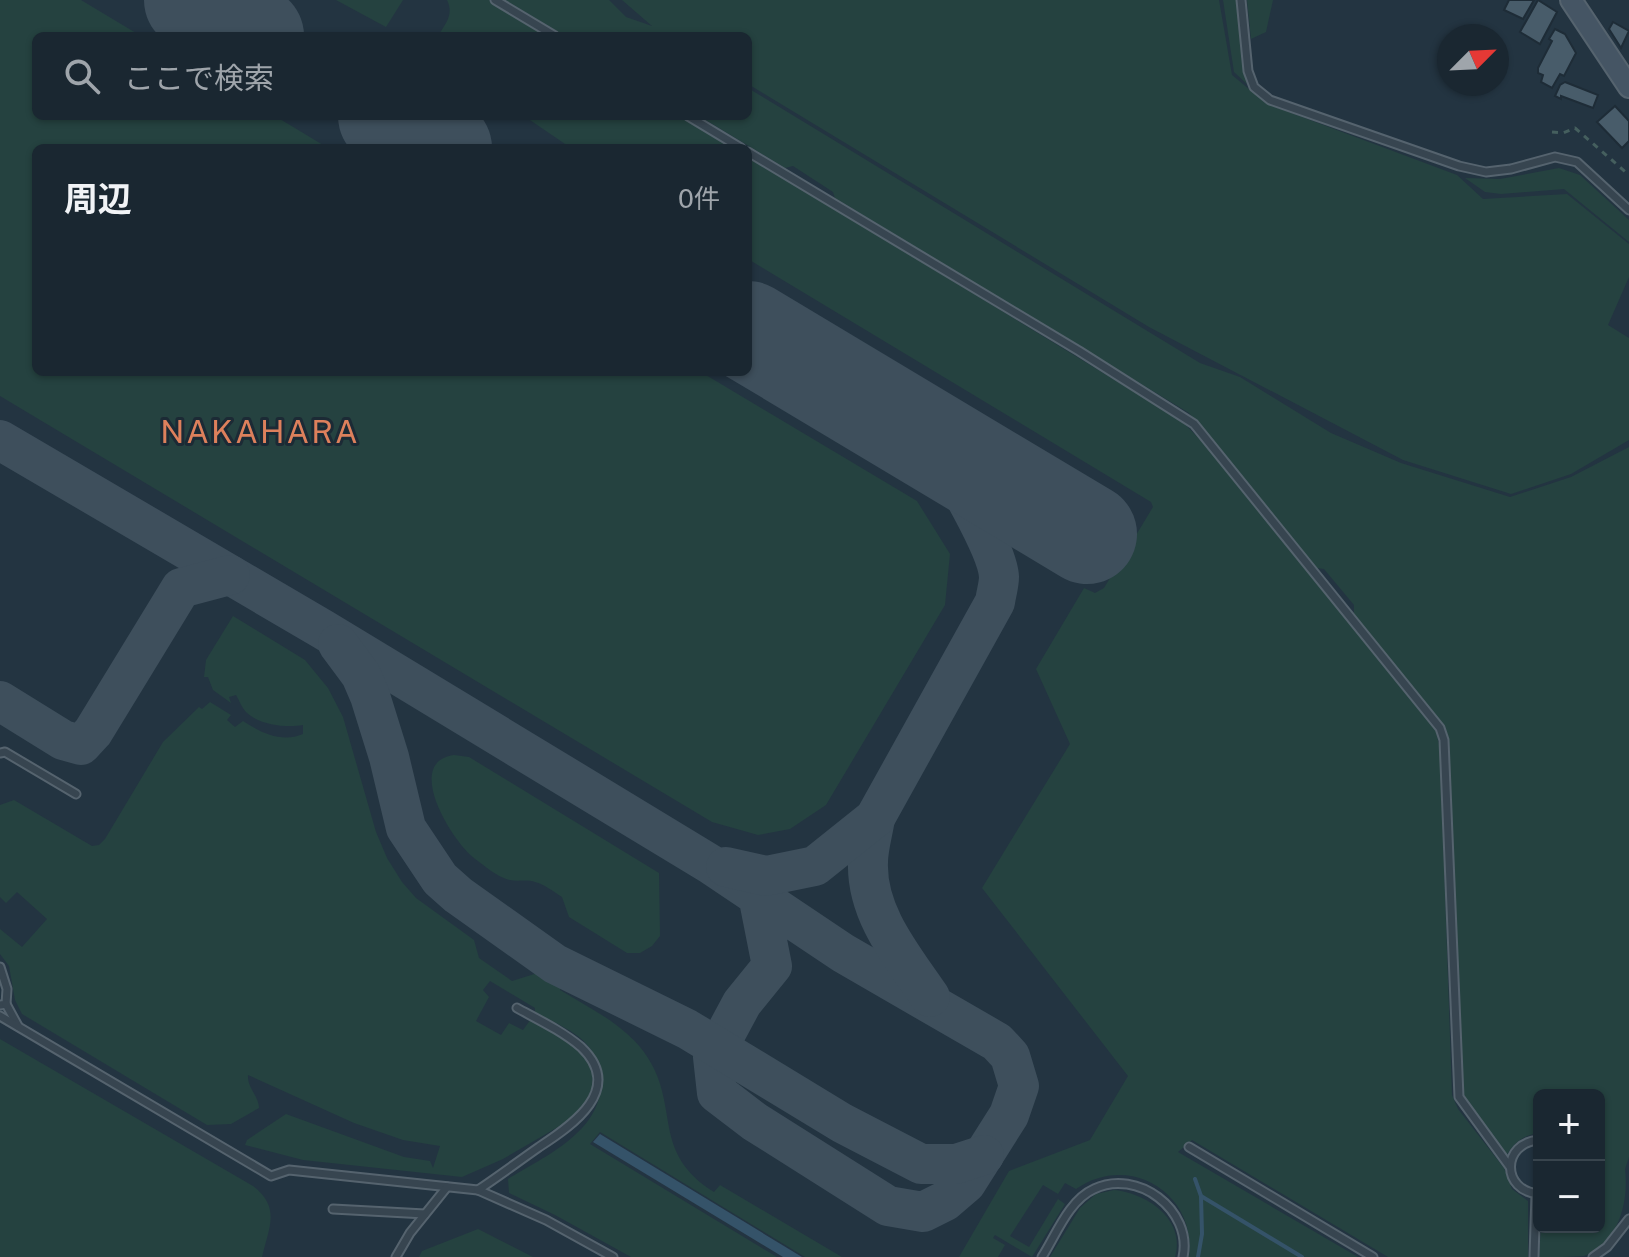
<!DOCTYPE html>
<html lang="ja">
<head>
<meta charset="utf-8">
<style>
  body { margin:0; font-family:"Public Sans","Noto Sans JP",sans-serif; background:#232f39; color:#f1f3f6 }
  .controls { position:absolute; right:24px; bottom:24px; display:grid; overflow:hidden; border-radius:12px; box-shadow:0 2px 6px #0004 }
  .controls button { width:72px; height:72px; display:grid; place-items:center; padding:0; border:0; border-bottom:2px solid #38444d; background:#1a2731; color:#f1f3f6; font:40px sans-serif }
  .compass { position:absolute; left:1437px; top:24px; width:72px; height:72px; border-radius:50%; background:#1a2731; box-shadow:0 2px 6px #0004; rotate:66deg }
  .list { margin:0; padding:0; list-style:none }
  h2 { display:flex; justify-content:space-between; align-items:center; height:104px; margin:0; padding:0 32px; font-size:34px }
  h2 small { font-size:26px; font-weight:400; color:#9fa5ab }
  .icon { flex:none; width:44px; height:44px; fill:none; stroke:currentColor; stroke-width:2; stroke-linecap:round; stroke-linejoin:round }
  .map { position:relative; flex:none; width:1629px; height:1257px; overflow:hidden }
  .search { position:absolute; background:#1a2731; box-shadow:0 2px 6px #0004; left:32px; top:32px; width:720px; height:88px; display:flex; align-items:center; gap:20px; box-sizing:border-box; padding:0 28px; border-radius:12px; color:#9fa5ab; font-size:30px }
  .panel { position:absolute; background:#1a2731; box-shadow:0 2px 6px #0004; left:32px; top:144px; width:720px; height:232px; border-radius:12px }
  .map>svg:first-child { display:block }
  .green { fill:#254240 }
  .water { fill:#355369 }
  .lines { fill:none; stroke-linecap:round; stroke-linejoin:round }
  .stream { stroke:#355369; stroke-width:4 }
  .taxiway { stroke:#3e4f5c; stroke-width:40 }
  .runway { stroke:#3e4f5c; stroke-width:100 }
  .building { fill:#485c6a; stroke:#1e2c37; stroke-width:2 }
  .lane-casing { stroke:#55636e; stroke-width:11 }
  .secondary-casing { stroke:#55636e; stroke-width:24 }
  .path { stroke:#455f5e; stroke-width:3; stroke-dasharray:6 6; stroke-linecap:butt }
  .lane { stroke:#374550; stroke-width:7 }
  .secondary { stroke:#455564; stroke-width:20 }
  .labels { text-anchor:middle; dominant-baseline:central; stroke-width:6; stroke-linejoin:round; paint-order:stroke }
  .quarter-label { font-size:32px; letter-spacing:2px; fill:#dd805c; stroke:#1c2a35 }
</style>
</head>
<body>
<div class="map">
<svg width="1629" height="1257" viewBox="0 0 1629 1257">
  <rect width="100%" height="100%" fill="#233441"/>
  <g class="green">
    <path d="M0,0h81l60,36h-105v80h239l53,32h-292v224h665l216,129 33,53 -5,51 -119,200 -36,24 -32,6 -46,-13 -712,-426z"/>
    <path d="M336,0h67l-17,27z"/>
    <path d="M447,0h43l59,36h-111c8,-13 16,-22 9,-36z"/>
    <path d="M505,0h104l17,17 26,9 -30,-26h597l13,75 35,29 190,71 26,24 84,-5 62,50v33l-21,48 21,13v102l-58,34 -60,20 -108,-34 -254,-133 -401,-243v-48h-183z"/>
    <path d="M1223,0h14l5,64 5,20 -13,-12z"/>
    <path d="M1247,0h26l-7,32 -15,7z"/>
    <path d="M748,88l452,275 40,14 91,56 70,30 109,34 61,-20 58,-30v710l-4,12c4,32 -6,74 -41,87 -12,1 -31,1 -44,1l-1,-2 2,-28h58v-132h-60v38c-16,2 -25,10 -33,23l-45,-63 -14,-357 -3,-9 -90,-113v-9l-30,-36 -7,-1 -128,-155 -354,-215 -2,-6 -40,-26 -8,2 -86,-52h49z"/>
    <path d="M524,116h157l53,32h-163z"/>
    <path d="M748,156l434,265 27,28 227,282 4,18 12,346 6,14 46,59 8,21 16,12v56h-140l-196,-117 -14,12 180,105h-169c8,-64 -60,-105 -113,-68l-11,-6 -7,11 -15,-9 -33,51 19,11 29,-48 7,5 -33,53 -37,-22 -2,3 12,7 -7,12h-39l50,-86 81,-31 38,-64 -146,-188 88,-144 -34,-75 48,-81 11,5 9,-5 49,-81 -2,-5 -403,-243z"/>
    <path d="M1559,168l21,7 49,45v22l-65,-53 -63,5 -16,-2 -20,-14 35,1z"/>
    <path d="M233,616l72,44 23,28 15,29 33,115 11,26 15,24 14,16 58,42 5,18 33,23 32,-10 19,12 -3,7c31,19 68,36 88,68 32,50 3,94 66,134l6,-7 122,72h-37l-205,-125 -10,12 187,113h-146l-76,-42 -46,-22 -1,-14c38,-23 95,-48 93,-99 0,-16 -9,-33 -22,-43 -13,-10 -30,-17 -44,-25v-4l-45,-27 -7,9 6,7 -13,24 25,14 8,-12 14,7 8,-11c16,10 35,18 49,31 17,16 17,46 1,64 -5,6 -14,10 -20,15l-3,-2 -55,32 -41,18 -159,-17 -58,-15 2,-5 39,-26 118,43 26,4 3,7 7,-22 -37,-6 -49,-17 -106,-48c-1,13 11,21 11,33l-28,16 -24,1 -185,-111 -7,-14 -6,-34 -9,-12v-25l22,18 25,-28 -30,-27 -11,11 -6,-6v-92l14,-5 78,46 7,-1 6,-6 58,-97 36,-35 3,2 8,-7 21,13 -4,5 8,7 8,-6c18,12 39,22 60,13v-9c-17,3 -44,0 -57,-13 -4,-4 -7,-12 -10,-17l-7,2 2,6 -18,-13 -5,-13h-4l2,-17z"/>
    <path d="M454,755l15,2 190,116 1,63 -8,10 -12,7h-13l-58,-36 -7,-20c-8,-5 -18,-13 -27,-15 -8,-3 -17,0 -25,-2 -11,-2 -27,-15 -36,-22 -22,-17 -71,-96 -20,-103z"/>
    <path d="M0,1039l253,147c28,22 16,41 9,71h-262z"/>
    <path d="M1114,1190c32,3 72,29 61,67h-125l30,-49 16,-14z"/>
    <path d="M478,1229l55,28h-114l3,-6z"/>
  </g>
  <path class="water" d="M600,1134l202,123h-19l-190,-115z"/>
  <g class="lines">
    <g class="stream">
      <path d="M1195,1179l6,17 101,61"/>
      <path d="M1198,1257l4,-23 -1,-38"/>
    </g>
    <g class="taxiway">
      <path d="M0,440l324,190 386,234 133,89 154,89 13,14 9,30 -10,29 -43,68 -21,18 -22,11 -35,-6 -133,-84 -38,-29 -4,-36 29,-54 30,-37 -14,-71"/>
      <path d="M338,644l23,31 9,21 19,61 17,71 34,51 18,16 97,69 132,65 155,94 79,41h35l28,-9"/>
      <path d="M0,701l63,39 18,5 12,-13 88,-144 49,-13"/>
      <path d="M875,818c-2,14 -7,30 -7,44 -2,52 35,95 62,135"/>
      <path d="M726,867l40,9 49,-10 60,-48 120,-216c1,-8 4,-17 4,-25 -1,-28 -51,-111 -67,-136"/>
    </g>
    <g class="runway">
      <path d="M194,0l60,36"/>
      <path d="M388,116l54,32"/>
      <path d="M748,331l339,203"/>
    </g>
  </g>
  <g class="building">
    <path d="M1509,0h25l-11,19 -19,-9z"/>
    <path d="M1538,0l19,12 -17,32 -20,-12z"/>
    <path d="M1613,22l16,9 -8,17 -12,-19z"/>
    <path d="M1555,29l10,5 11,19 -12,23 -4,-2 -8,14 -11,-6 2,-7 -5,-2v-5l14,-27 -3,-2z"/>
    <path d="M1565,82l33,13 -5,13 -32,-12v3l-6,-3 5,-11z"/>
    <path d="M1615,106l14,15v20l-7,7 -25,-26z"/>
  </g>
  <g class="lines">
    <defs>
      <g id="lane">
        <path d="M495,0l60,36"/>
        <path d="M1241,0l7,71 6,16 16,13 189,66 27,6 25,-3 44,-12 22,5 52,48"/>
        <path d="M688,116l53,32"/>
        <path d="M748,152l331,199 115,73 246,304 4,12 15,357 51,70"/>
        <path d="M0,753l5,-1 71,42"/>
        <path d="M0,967l7,22 -1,15 -6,1"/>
        <path d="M6,1004l12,22"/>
        <path d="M0,1016l271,160 18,-6 189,20 68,30 67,37"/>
        <path d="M1539,1140c-38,3 -38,51 0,54"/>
        <path d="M1189,1147l184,110"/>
        <path d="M478,1190c21,-14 41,-29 61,-43 34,-22 86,-58 42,-100 -19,-16 -42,-27 -64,-39"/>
        <path d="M333,1209l92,5"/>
        <path d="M396,1257l14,-24 37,-46"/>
        <path d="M1042,1257c14,-22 27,-57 52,-68 43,-21 99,21 89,68"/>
        <path d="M1534,1257l2,-63"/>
        <path d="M1593,1257l14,-10 22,-28"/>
      </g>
      <path id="secondary" d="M1571,0l58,87"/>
    </defs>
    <use href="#lane" class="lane-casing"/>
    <use href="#secondary" class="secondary-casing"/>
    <path class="path" d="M1552,132l11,1 12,-5 54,47"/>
    <use href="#lane" class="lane"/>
    <use href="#secondary" class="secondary"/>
  </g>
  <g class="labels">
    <g class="quarter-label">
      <text x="260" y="431">NAKAHARA</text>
    </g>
  </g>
</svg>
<div class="controls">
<button>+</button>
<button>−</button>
</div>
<svg class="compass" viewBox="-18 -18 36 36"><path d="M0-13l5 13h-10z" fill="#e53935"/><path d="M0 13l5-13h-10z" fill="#9fa5ab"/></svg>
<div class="search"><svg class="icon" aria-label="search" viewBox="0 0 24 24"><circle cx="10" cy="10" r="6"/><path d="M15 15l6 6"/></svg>ここで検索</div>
<section class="panel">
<h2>周辺<small>0件</small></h2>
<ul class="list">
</ul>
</section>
</div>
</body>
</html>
